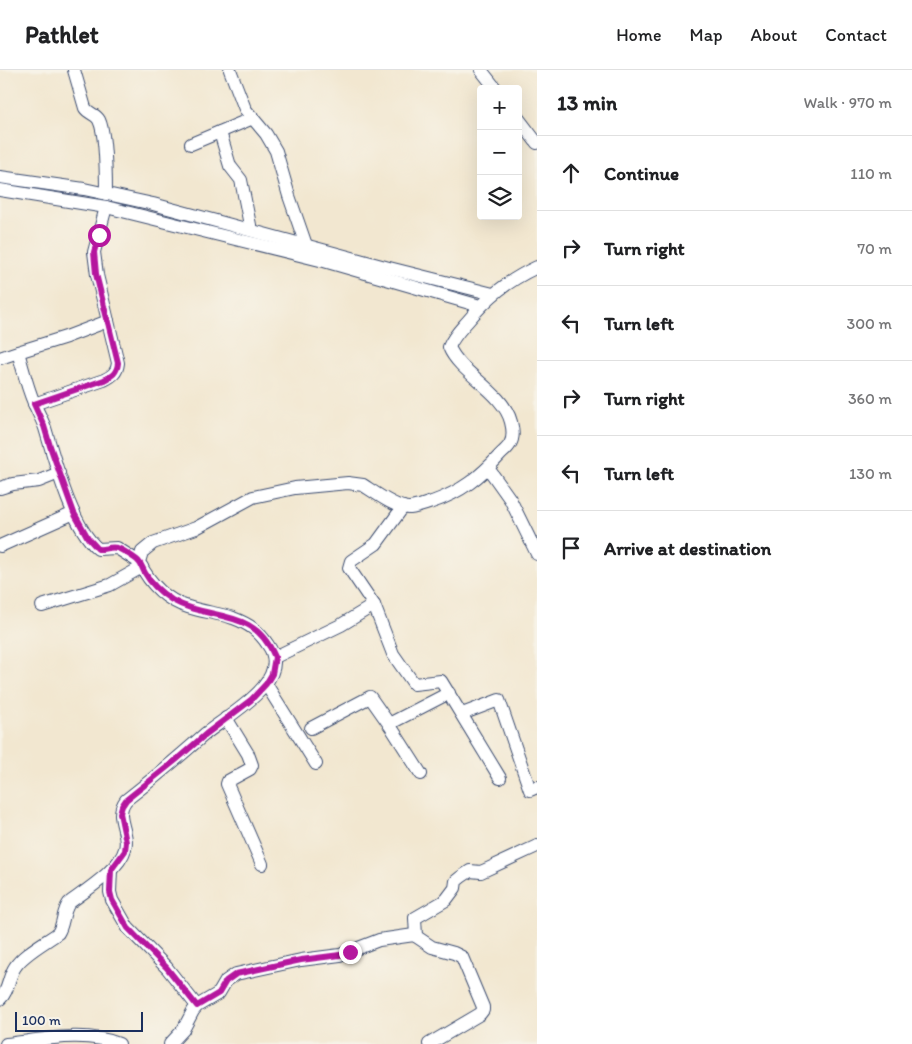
<!DOCTYPE html>
<html lang="en">
<head>
<meta charset="utf-8">
<style>
  body { margin:0; font-family:Itim,sans-serif; background:#f6f6f6; color:#202124 }
  .controls { position:absolute; right:15px; top:15px; display:grid; overflow:hidden; border-radius:5px; box-shadow:0 5px 20px #0002 }
  .controls button { width:45px; height:45px; display:grid; place-items:center; padding:0; border:0; border-bottom:1px solid #e0e0e0; background:#fff; color:#202124; font:25px sans-serif }
  .scale { position:absolute; left:15px; bottom:12px; width:128px; box-sizing:border-box; padding-left:5px; border:2px solid #1b2f5e; border-top:0; font-size:14px; line-height:18px; white-space:nowrap; color:#1b2f5e; -webkit-text-stroke:4px #f7f3e8; paint-order:stroke }
  .stop { position:absolute; width:15px; height:15px; margin:-11px; border:4px solid #b5179e; border-radius:50%; background:#fff }
  .stop.end { background:#b5179e; border-color:#fff; box-shadow:0 1px 5px #0008 }
  .list { margin:0; padding:0; list-style:none }
  h2 { display:flex; justify-content:space-between; align-items:center; height:65px; margin:0; padding:0 20px; font-size:21px }
  h2 small { font-size:16px; font-weight:400; color:#757577 }
  .list li { display:grid; grid-template-columns:32px 1fr auto; gap:15px; align-items:center; box-sizing:border-box; height:75px; padding:0 20px; border-top:1px solid #e0e0e0 }
  .list b { display:block; font-size:19px; white-space:nowrap }
  .list em { font-size:16px; font-style:normal; color:#757577 }
  .icon { flex:none; width:28px; height:28px; fill:none; stroke:currentColor; stroke-width:2; stroke-linecap:round; stroke-linejoin:round }
  .map { position:relative; flex:none; width:537px; height:974px; overflow:hidden }
  header { display:flex; align-items:center; gap:30px; box-sizing:border-box; height:70px; padding:0 25px; background:#fff; border-bottom:1px solid #e0e0e0 }
  header strong { font-size:24px }
  nav { display:flex; gap:28px; margin-inline-start:auto; font-size:18px }
  main { display:flex }
  aside { flex:1; background:#fff }
  .map>svg:first-child { display:block }
  .lines { fill:none; stroke-linecap:round; stroke-linejoin:round }
  .minor-casing { stroke:#3b4b6f; stroke-width:14 }
  .minor { stroke:#fff; stroke-width:12 }
  .route { stroke:#b5179e; stroke-width:6 }
</style>
</head>
<body>
<header>
<strong>Pathlet</strong>
<nav><a>Home</a><a>Map</a><a>About</a><a>Contact</a></nav>
</header>
<main>
<div class="map">
<svg width="537" height="974" viewBox="0 0 537 974">
  <rect width="100%" height="100%" fill="#f7f3e8"/>
  <filter id="ink" filterUnits="userSpaceOnUse"><feTurbulence type="fractalNoise" baseFrequency=".02" numOctaves="2"/><feDisplacementMap in="SourceGraphic" scale="10" xChannelSelector="R" yChannelSelector="G"/><feConvolveMatrix kernelMatrix="1 2 1 2 8 2 1 2 1" color-interpolation-filters="sRGB"/></filter>
  <filter id="wash" filterUnits="userSpaceOnUse"><feTurbulence type="fractalNoise" baseFrequency=".0096" numOctaves="4" result="noise"/><feDisplacementMap in="SourceGraphic" scale="20" xChannelSelector="R" yChannelSelector="G"/><feGaussianBlur stdDeviation="1.12" result="paint"/><feColorMatrix in="noise" values="0 0 0 0 0 0 0 0 0 0 0 0 0 0 0 0 0 1.4 0 .05"/><feComposite in="paint" operator="in"/></filter>
  <g filter="url(#wash)">
    <rect width="100%" height="100%" fill="#f2e7d0"/>
  </g>
  <g filter="url(#ink)">
    <g class="lines">
      <defs>
        <g id="minor">
          <path d="M74,0l11,38c4,6 11,6 14,12 7,14 7,57 7,74"/>
          <path d="M230,0l15,39 21,25 10,17 13,45 17,49"/>
          <path d="M481,0l15,19"/>
          <path d="M518,48l19,25"/>
          <path d="M220,62l10,34 11,14 10,50"/>
          <path d="M191,74l62,-26"/>
          <path d="M0,107l84,12 69,15 236,64 104,26"/>
          <path d="M0,120l106,17 218,54 156,45"/>
          <path d="M18,282l48,-15 42,-16"/>
          <path d="M0,288l18,-6c5,17 9,35 16,51 3,8 8,16 11,25 10,33 26,98 53,121l19,-1 22,14"/>
          <path d="M34,334l70,-24c8,-4 13,-7 14,-17l-21,-88 -3,-23 12,-45"/>
          <path d="M488,398l22,31 27,55"/>
          <path d="M0,418l13,-4 26,-3 20,-8"/>
          <path d="M403,437l-27,37 -25,17 -2,7 25,37 19,49 21,30 27,-3 59,97"/>
          <path d="M0,476l74,-33"/>
          <path d="M42,536l68,-21 32,-18"/>
          <path d="M275,587l66,-32 33,-20"/>
          <path d="M266,614l50,80"/>
          <path d="M462,644l37,-14 31,90 7,-3"/>
          <path d="M226,648l22,36 4,11 -2,4 -22,12 -1,3 35,80"/>
          <path d="M311,658l59,-31 19,27"/>
          <path d="M421,704l-32,-50 60,-31"/>
          <path d="M111,800l-1,22 2,8 16,28 39,40 30,38"/>
          <path d="M416,866l-1,-18 31,-18 9,-12 1,-7 5,-4 9,-6 11,1 56,-26"/>
          <path d="M0,929c9,-8 8,-22 15,-32 8,-13 31,-25 43,-34 6,-9 4,-20 11,-30 16,-12 51,-34 56,-54 5,-18 -12,-32 1,-49 27,-21 53,-43 79,-66 23,-19 89,-53 63,-89 -9,-14 -19,-21 -35,-27 -15,-5 -30,-6 -45,-11 -23,-7 -38,-23 -49,-45l3,-10 11,-9 43,-15 57,-31 42,-9 53,-5 15,2c11,7 34,24 47,23 8,-1 15,-4 22,-6 29,-10 48,-25 68,-47 3,-3 8,-7 10,-11 4,-7 3,-14 1,-22 -8,-31 -51,-48 -62,-75 4,-10 11,-17 18,-25 21,-25 40,-41 70,-55"/>
          <path d="M6,974c36,-4 78,-14 113,0"/>
          <path d="M170,974l13,-14 10,-19 4,-5 22,-13 7,-12 10,-7 65,-14 39,-5 39,-15 35,-5 18,12 22,6 8,4 21,50v3l-3,4 -51,30"/>
        </g>
      </defs>
      <use href="#minor" class="minor-casing"/>
      <use href="#minor" class="minor"/>
    </g>
  </g>
  <g class="lines" filter="url(#ink)">
    <path class="route" d="M99,165l-5,17 2,22 22,89c-1,10 -6,13 -14,17l-70,24 10,22 6,20 24,67 14,25 10,11c6,1 12,-3 19,-1 4,1 20,11 22,14 3,3 4,8 6,11 6,11 16,20 27,27 38,22 82,6 103,57l-3,17 -6,10 -15,16 -45,34 -30,26 -50,40 -4,6 -2,7 6,29 -1,9 -14,19 -1,22 2,8 16,28 39,40 30,38 22,-13 7,-12 10,-7 65,-14 39,-5 10,-3"/>
  </g>
</svg>
<div class="controls">
<button>+</button>
<button>−</button>
<button><svg class="icon" aria-label="layers" viewBox="0 0 24 24"><path d="M12 4l9 5-9 5-9-5zM3 14l9 5 9-5"/></svg></button>
</div>
<div class="scale">100 m</div>
<div class="stop" style="left:99px;top:165px"></div>
<div class="stop end" style="left:350px;top:882px"></div>
</div>
<aside>
<h2>13 min<small>Walk · 970 m</small></h2>
<ul class="list">
<li><svg class="icon" aria-label="ahead" viewBox="0 0 24 24"><path d="M12 20V5M6 11l6-6 6 6"/></svg><div><b>Continue</b></div><em>110 m</em></li>
<li><svg class="icon" aria-label="right" viewBox="0 0 24 24"><path d="M7 20v-9h11M14 6l5 5-5 5"/></svg><div><b>Turn right</b></div><em>70 m</em></li>
<li><svg class="icon" aria-label="left" viewBox="0 0 24 24"><path d="M17 20v-9H6M10 6l-5 5 5 5"/></svg><div><b>Turn left</b></div><em>300 m</em></li>
<li><svg class="icon" aria-label="right" viewBox="0 0 24 24"><path d="M7 20v-9h11M14 6l5 5-5 5"/></svg><div><b>Turn right</b></div><em>360 m</em></li>
<li><svg class="icon" aria-label="left" viewBox="0 0 24 24"><path d="M17 20v-9H6M10 6l-5 5 5 5"/></svg><div><b>Turn left</b></div><em>130 m</em></li>
<li><svg class="icon" aria-label="arrive" viewBox="0 0 24 24"><path d="M6 21V4h12l-3 4 3 4H6"/></svg><div><b>Arrive at destination</b></div></li>
</ul>
</aside>
</main>
</body>
</html>
